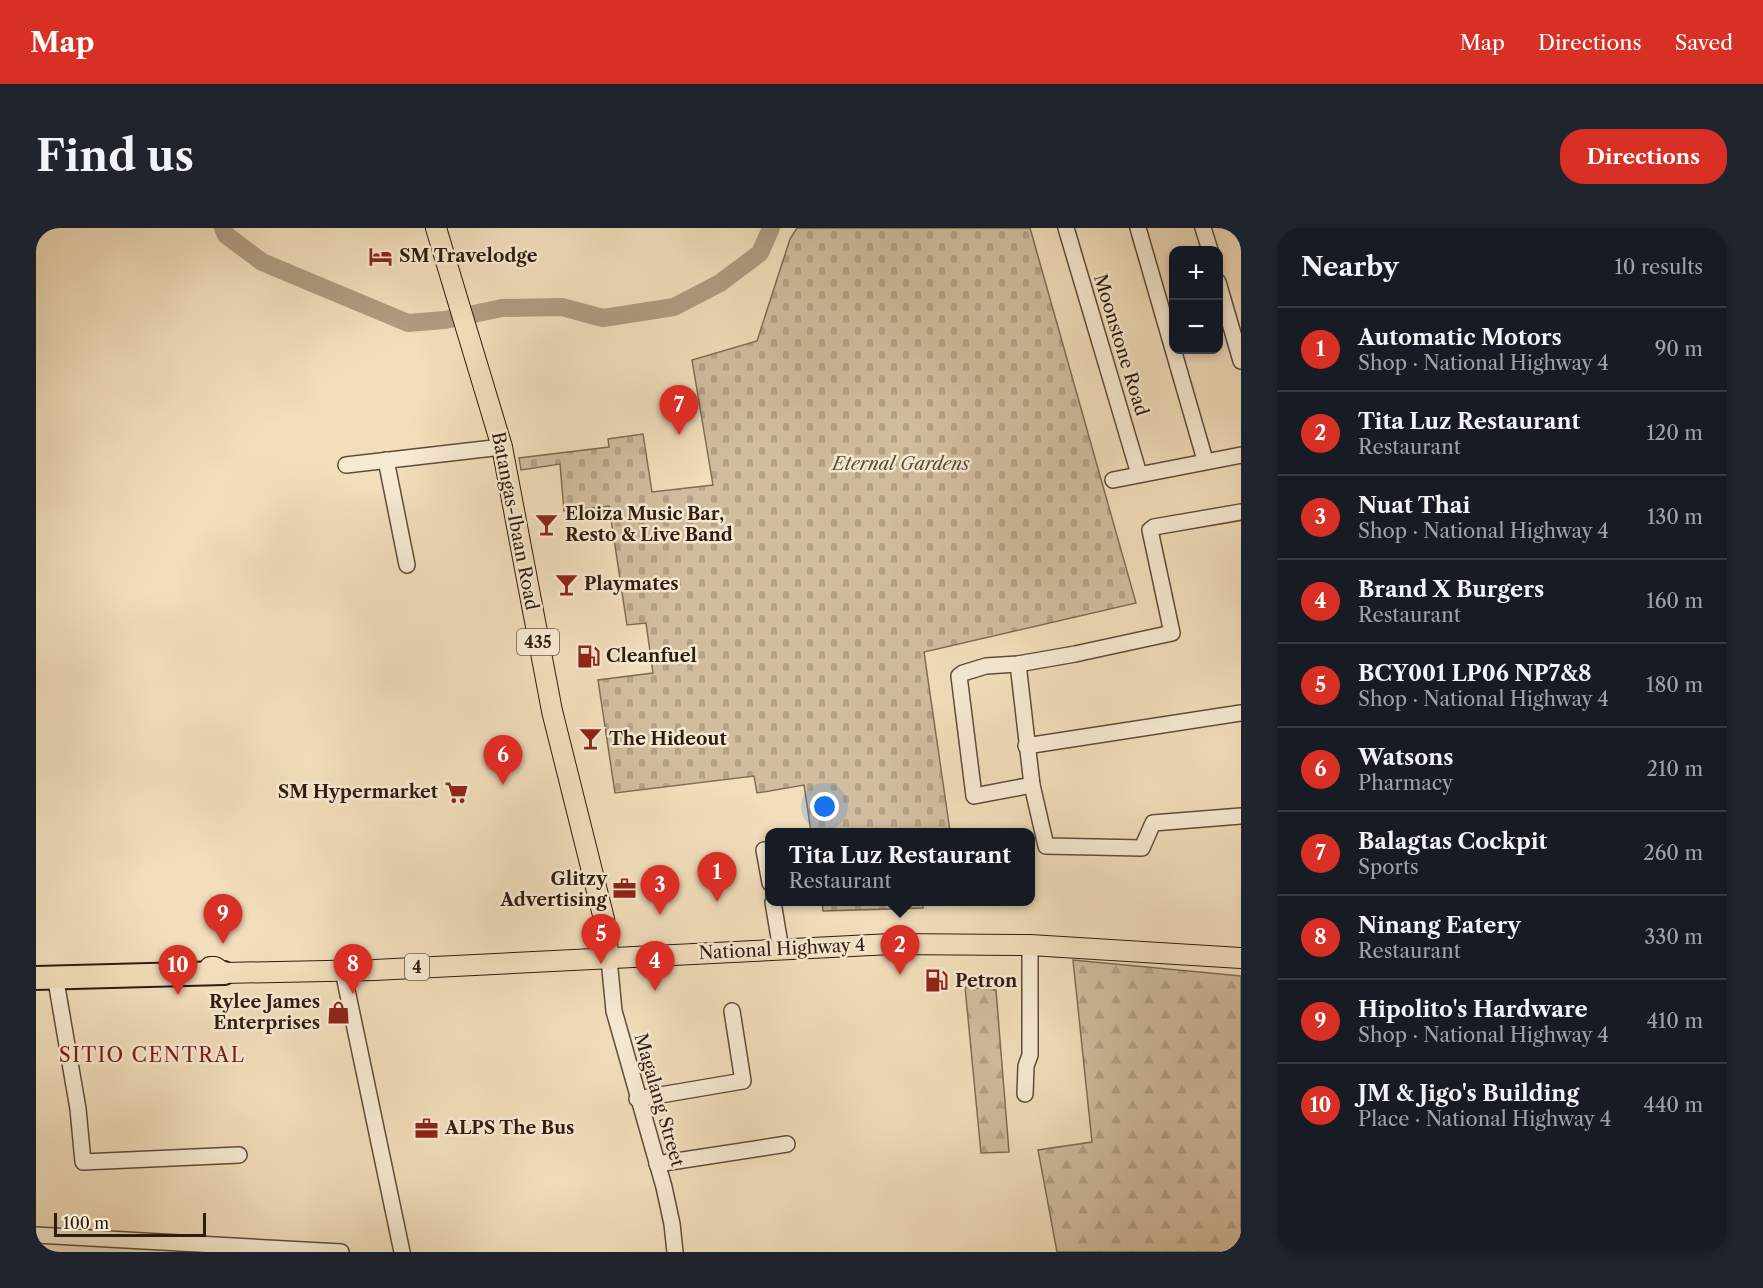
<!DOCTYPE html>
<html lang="en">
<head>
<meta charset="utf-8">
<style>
  body { margin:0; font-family:"Libre Caslon Text",serif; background:#20242c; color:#f1f3f6 }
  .controls { position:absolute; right:18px; top:18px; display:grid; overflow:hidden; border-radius:12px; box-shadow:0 3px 9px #0003 }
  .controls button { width:54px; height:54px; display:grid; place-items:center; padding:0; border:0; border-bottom:2px solid #363941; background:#171b24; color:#f1f3f6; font:30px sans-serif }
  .scale { position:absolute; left:18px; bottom:15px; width:152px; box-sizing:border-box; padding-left:6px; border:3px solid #2f1b0f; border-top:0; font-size:16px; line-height:21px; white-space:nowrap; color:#2f1b0f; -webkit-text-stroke:4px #f7ead3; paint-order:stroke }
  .you { position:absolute; left:789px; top:579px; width:21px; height:21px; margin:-15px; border:4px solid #fff; border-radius:50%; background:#1a73e8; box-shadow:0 0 0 9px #1a73e833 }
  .badge { display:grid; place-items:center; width:39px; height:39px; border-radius:50%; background:#d93025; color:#fff; font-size:20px; font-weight:700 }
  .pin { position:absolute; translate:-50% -50px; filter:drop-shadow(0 2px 3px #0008) }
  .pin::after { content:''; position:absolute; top:32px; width:21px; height:18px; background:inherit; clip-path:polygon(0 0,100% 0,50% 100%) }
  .popup { position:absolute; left:729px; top:600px; width:270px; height:78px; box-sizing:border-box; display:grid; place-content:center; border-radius:12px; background:#171b24; filter:drop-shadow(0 2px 4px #0005); font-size:20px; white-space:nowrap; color:#9ea1a6 }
  .popup b { font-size:22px; color:#f1f3f6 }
  .popup::after { content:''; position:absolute; left:50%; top:100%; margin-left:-12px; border:12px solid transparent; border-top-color:#171b24 }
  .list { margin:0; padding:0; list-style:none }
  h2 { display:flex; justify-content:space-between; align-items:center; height:78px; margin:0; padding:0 24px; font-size:26px }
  h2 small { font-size:20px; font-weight:400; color:#9ea1a6 }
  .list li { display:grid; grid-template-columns:39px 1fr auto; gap:18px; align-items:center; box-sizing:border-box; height:84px; padding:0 24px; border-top:2px solid #363941 }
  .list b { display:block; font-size:22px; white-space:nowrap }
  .list p { margin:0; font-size:20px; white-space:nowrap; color:#9ea1a6 }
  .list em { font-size:20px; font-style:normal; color:#9ea1a6 }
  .map { position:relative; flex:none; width:1205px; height:1024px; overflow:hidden; border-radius:24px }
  header { display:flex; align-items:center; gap:36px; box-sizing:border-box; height:84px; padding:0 30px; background:#d93025; color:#fff }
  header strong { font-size:28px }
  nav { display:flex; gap:33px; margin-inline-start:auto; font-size:21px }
  .intro { display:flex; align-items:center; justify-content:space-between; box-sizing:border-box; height:144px; padding:0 36px }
  h1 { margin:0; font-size:42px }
  .button { padding:15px 27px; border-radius:24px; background:#d93025; color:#fff; font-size:21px; font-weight:700 }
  main { display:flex; gap:36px; padding:0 36px }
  aside { flex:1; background:#171b24; border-radius:24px; box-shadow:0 3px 9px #0003 }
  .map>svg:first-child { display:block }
  .forest { fill:url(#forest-firs); stroke:#806c56; stroke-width:1.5 }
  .cemetery { fill:url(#cemetery-stones); stroke:#806c56; stroke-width:1.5 }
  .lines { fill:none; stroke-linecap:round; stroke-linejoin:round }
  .river { stroke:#b09c81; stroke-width:18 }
  .minor-casing { stroke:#604c3a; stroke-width:18 }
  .major-casing { stroke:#2f1b0f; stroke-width:22 }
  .highway-casing { stroke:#2f1b0f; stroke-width:26 }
  .minor { stroke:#f7ead3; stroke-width:15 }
  .major { stroke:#f2debb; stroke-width:20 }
  .highway { stroke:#f2debb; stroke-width:22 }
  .labels { text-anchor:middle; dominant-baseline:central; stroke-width:5; stroke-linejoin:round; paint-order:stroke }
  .shield { fill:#f7ead3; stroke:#6b594a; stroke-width:1.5 }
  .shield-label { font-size:16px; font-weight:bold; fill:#2f1b0f }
  .poi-label { font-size:18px; font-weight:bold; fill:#2f1b0f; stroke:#f7ead3; text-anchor:start }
  .street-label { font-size:18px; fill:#2f1b0f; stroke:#f7ead3 }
  .park-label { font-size:18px; font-style:italic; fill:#604c3a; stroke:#f7ead3 }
  .neighbourhood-label { font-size:20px; letter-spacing:1.5px; fill:#7a1f14; stroke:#f7ead3 }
</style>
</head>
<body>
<header>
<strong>Map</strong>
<nav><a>Map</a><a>Directions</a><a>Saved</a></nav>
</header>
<div class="intro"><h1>Find us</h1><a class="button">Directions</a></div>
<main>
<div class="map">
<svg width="1205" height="1024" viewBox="0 0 1205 1024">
  <defs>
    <pattern id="forest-firs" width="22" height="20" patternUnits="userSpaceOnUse" patternTransform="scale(1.5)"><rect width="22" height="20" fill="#d1bd9e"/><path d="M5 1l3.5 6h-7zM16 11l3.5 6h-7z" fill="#b4a287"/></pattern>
    <pattern id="cemetery-stones" width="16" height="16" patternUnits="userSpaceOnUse" patternTransform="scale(1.5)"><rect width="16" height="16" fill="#d1bd9e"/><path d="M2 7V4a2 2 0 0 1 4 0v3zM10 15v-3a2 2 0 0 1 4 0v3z" fill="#b4a287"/></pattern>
  </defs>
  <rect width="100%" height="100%" fill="#f2debb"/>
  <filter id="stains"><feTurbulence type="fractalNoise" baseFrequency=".00333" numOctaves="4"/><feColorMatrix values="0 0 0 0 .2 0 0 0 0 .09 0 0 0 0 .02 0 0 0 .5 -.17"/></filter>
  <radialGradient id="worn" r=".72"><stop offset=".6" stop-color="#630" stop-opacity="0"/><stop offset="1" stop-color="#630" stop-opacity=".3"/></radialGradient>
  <g class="forest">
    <path d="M1037,732l168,16v276h-184l-19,-102 54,-8z"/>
    <path d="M929,759l31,3 13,162 -28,1z"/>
  </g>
  <g class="cemetery">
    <path d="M761,0h233l106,375 -212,49 26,179 -22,1h-117l-7,-47 -47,8 -3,-17 -139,17 -17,-113 55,-7 -7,-50 -19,2 -18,-119 -45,5 -4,-47 -39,6 -2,-12 90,-11 -1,-8 35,-5 9,58 61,-7 -21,-125 65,-19 33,-102z"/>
    <path d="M786,674h100l1,6 -100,3z"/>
  </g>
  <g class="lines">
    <path class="river" d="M187,0l3,7 36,27 146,61 37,-3 57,-12 60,-1 41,11 71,-11 46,-24 40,-30 11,-25"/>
    <defs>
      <g id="minor">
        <path d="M1030,0l73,246"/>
        <path d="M1102,0l67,232"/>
        <path d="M1167,0l7,22"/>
        <path d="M1182,54l23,79"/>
        <path d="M350,232l21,105"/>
        <path d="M310,237l156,-18"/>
        <path d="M1077,252l128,-25"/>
        <path d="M982,436l14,121 14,61 96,2 11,-25 88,-7"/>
        <path d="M990,518l215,-33"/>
        <path d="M996,557l-58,11 -15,-120 4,-3 23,-7 32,-2 57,-10 97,-21 -22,-103 4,-3 87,-15"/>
        <path d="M728,622l6,33"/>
        <path d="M737,674l8,48"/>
        <path d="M573,731l5,52 50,176 8,37 3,28"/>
        <path d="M307,743l59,281"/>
        <path d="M21,759l21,122 5,53 156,-7"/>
        <path d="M989,866l1,-28 4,-11v-110"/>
        <path d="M601,871l106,-18 -11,-70"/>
        <path d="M621,936l130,-20"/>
        <path d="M0,1007l305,17"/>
      </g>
      <g id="major">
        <path d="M400,0l66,219 50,264 52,208 5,40"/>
        <path d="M174,739h5l9,6 150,-3 518,-26 138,1 211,13"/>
      </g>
      <path id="highway" d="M0,750l188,-5"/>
    </defs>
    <use href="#minor" class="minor-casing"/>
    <use href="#major" class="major-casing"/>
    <use href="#highway" class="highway-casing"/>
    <use href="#minor" class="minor"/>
    <use href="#major" class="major"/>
    <use href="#highway" class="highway"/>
  </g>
  <defs>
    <symbol id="hotel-bare" viewBox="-9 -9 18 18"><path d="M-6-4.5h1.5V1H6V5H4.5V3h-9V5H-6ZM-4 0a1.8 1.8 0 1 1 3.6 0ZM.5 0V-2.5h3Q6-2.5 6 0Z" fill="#8f2418" stroke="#f7ead3" stroke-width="2.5" paint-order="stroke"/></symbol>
    <symbol id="bar-bare" viewBox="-9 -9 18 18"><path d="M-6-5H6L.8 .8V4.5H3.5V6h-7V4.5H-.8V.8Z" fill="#8f2418" stroke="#f7ead3" stroke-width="2.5" paint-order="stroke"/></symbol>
    <symbol id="fuel-bare" viewBox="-9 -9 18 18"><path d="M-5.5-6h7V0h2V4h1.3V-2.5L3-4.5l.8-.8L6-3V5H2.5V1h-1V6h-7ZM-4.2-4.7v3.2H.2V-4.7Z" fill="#8f2418" stroke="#f7ead3" stroke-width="2.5" paint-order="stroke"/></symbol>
    <symbol id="supermarket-bare" viewBox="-9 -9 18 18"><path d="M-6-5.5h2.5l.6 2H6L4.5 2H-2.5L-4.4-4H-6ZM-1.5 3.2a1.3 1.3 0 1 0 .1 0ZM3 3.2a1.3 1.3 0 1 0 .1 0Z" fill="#8f2418" stroke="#f7ead3" stroke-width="2.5" paint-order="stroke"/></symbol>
    <symbol id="office-bare" viewBox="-9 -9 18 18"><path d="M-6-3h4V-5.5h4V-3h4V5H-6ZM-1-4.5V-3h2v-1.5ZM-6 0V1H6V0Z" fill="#8f2418" stroke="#f7ead3" stroke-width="2.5" paint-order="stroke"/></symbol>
    <symbol id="shop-bare" viewBox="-9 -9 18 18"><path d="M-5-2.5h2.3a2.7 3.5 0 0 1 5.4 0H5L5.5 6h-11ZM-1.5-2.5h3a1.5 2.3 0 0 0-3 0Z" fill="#8f2418" stroke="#f7ead3" stroke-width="2.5" paint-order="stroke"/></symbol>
  </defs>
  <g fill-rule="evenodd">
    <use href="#hotel-bare" x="328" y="12" width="33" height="33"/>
    <use href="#bar-bare" x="494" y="280" width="33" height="33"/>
    <use href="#bar-bare" x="514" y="340" width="33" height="33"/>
    <use href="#fuel-bare" x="536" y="412" width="33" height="33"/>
    <use href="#bar-bare" x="538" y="494" width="33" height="33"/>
    <use href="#supermarket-bare" x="404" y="548" width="33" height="33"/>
    <use href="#office-bare" x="572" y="644" width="33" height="33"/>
    <use href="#fuel-bare" x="884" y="736" width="33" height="33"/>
    <use href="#shop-bare" x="286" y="768" width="33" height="33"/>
    <use href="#office-bare" x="374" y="884" width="33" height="33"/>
  </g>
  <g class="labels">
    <g class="shield">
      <rect x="481" y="401" width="42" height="26" rx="4.5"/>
      <rect x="369" y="726" width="24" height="26" rx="4.5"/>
    </g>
    <g class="shield-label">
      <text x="502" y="414">435</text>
      <text x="381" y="739">4</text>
    </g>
    <g class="poi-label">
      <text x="363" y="28">SM Travelodge</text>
      <text x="529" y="286">Eloiza Music Bar,<tspan x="529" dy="21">Resto &amp; Live Band</tspan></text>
      <text x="548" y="356">Playmates</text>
      <text x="570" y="428">Cleanfuel</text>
      <text x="573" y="511">The Hideout</text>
      <text x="402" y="564" text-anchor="end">SM Hypermarket</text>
      <text x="571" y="651" text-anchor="end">Glitzy<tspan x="571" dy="21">Advertising</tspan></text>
      <text x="919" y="753">Petron</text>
      <text x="284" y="774" text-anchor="end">Rylee James<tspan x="284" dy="21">Enterprises</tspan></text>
      <text x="409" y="900">ALPS The Bus</text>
    </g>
    <g class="street-label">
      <text transform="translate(1085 117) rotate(73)">Moonstone Road</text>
      <text transform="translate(479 293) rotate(79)">Batangas-Ibaan Road</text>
      <text transform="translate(746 721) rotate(-3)">National Highway 4</text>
      <text transform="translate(623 872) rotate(74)">Magalang Street</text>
    </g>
    <g class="park-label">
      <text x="865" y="236">Eternal Gardens</text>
    </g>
    <g class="neighbourhood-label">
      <text x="116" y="827">SITIO CENTRAL</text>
    </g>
  </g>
  <rect width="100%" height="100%" filter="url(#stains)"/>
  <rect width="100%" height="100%" fill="url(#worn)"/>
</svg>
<div class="controls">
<button>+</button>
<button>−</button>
</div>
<div class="scale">100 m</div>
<div class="you"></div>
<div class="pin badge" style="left:681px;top:674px">1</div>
<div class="pin badge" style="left:864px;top:747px">2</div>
<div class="popup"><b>Tita Luz Restaurant</b>Restaurant</div>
<div class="pin badge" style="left:624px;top:687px">3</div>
<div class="pin badge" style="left:619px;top:763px">4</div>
<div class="pin badge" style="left:565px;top:736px">5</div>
<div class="pin badge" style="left:467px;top:557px">6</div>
<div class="pin badge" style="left:643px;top:207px">7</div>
<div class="pin badge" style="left:317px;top:766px">8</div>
<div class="pin badge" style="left:187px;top:716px">9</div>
<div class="pin badge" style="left:142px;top:767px">10</div>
</div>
<aside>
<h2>Nearby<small>10 results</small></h2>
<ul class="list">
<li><span class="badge">1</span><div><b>Automatic Motors</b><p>Shop · National Highway 4</p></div><em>90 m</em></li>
<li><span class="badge">2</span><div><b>Tita Luz Restaurant</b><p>Restaurant</p></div><em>120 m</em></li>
<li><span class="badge">3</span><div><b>Nuat Thai</b><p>Shop · National Highway 4</p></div><em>130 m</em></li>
<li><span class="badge">4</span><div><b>Brand X Burgers</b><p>Restaurant</p></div><em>160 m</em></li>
<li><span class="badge">5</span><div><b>BCY001 LP06 NP7&amp;8</b><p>Shop · National Highway 4</p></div><em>180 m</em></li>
<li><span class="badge">6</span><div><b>Watsons</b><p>Pharmacy</p></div><em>210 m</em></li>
<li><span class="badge">7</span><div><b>Balagtas Cockpit</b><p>Sports</p></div><em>260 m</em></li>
<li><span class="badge">8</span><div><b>Ninang Eatery</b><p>Restaurant</p></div><em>330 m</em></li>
<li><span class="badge">9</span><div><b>Hipolito's Hardware</b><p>Shop · National Highway 4</p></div><em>410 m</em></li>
<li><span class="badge">10</span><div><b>JM &amp; Jigo's Building</b><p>Place · National Highway 4</p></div><em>440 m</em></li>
</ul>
</aside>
</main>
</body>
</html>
